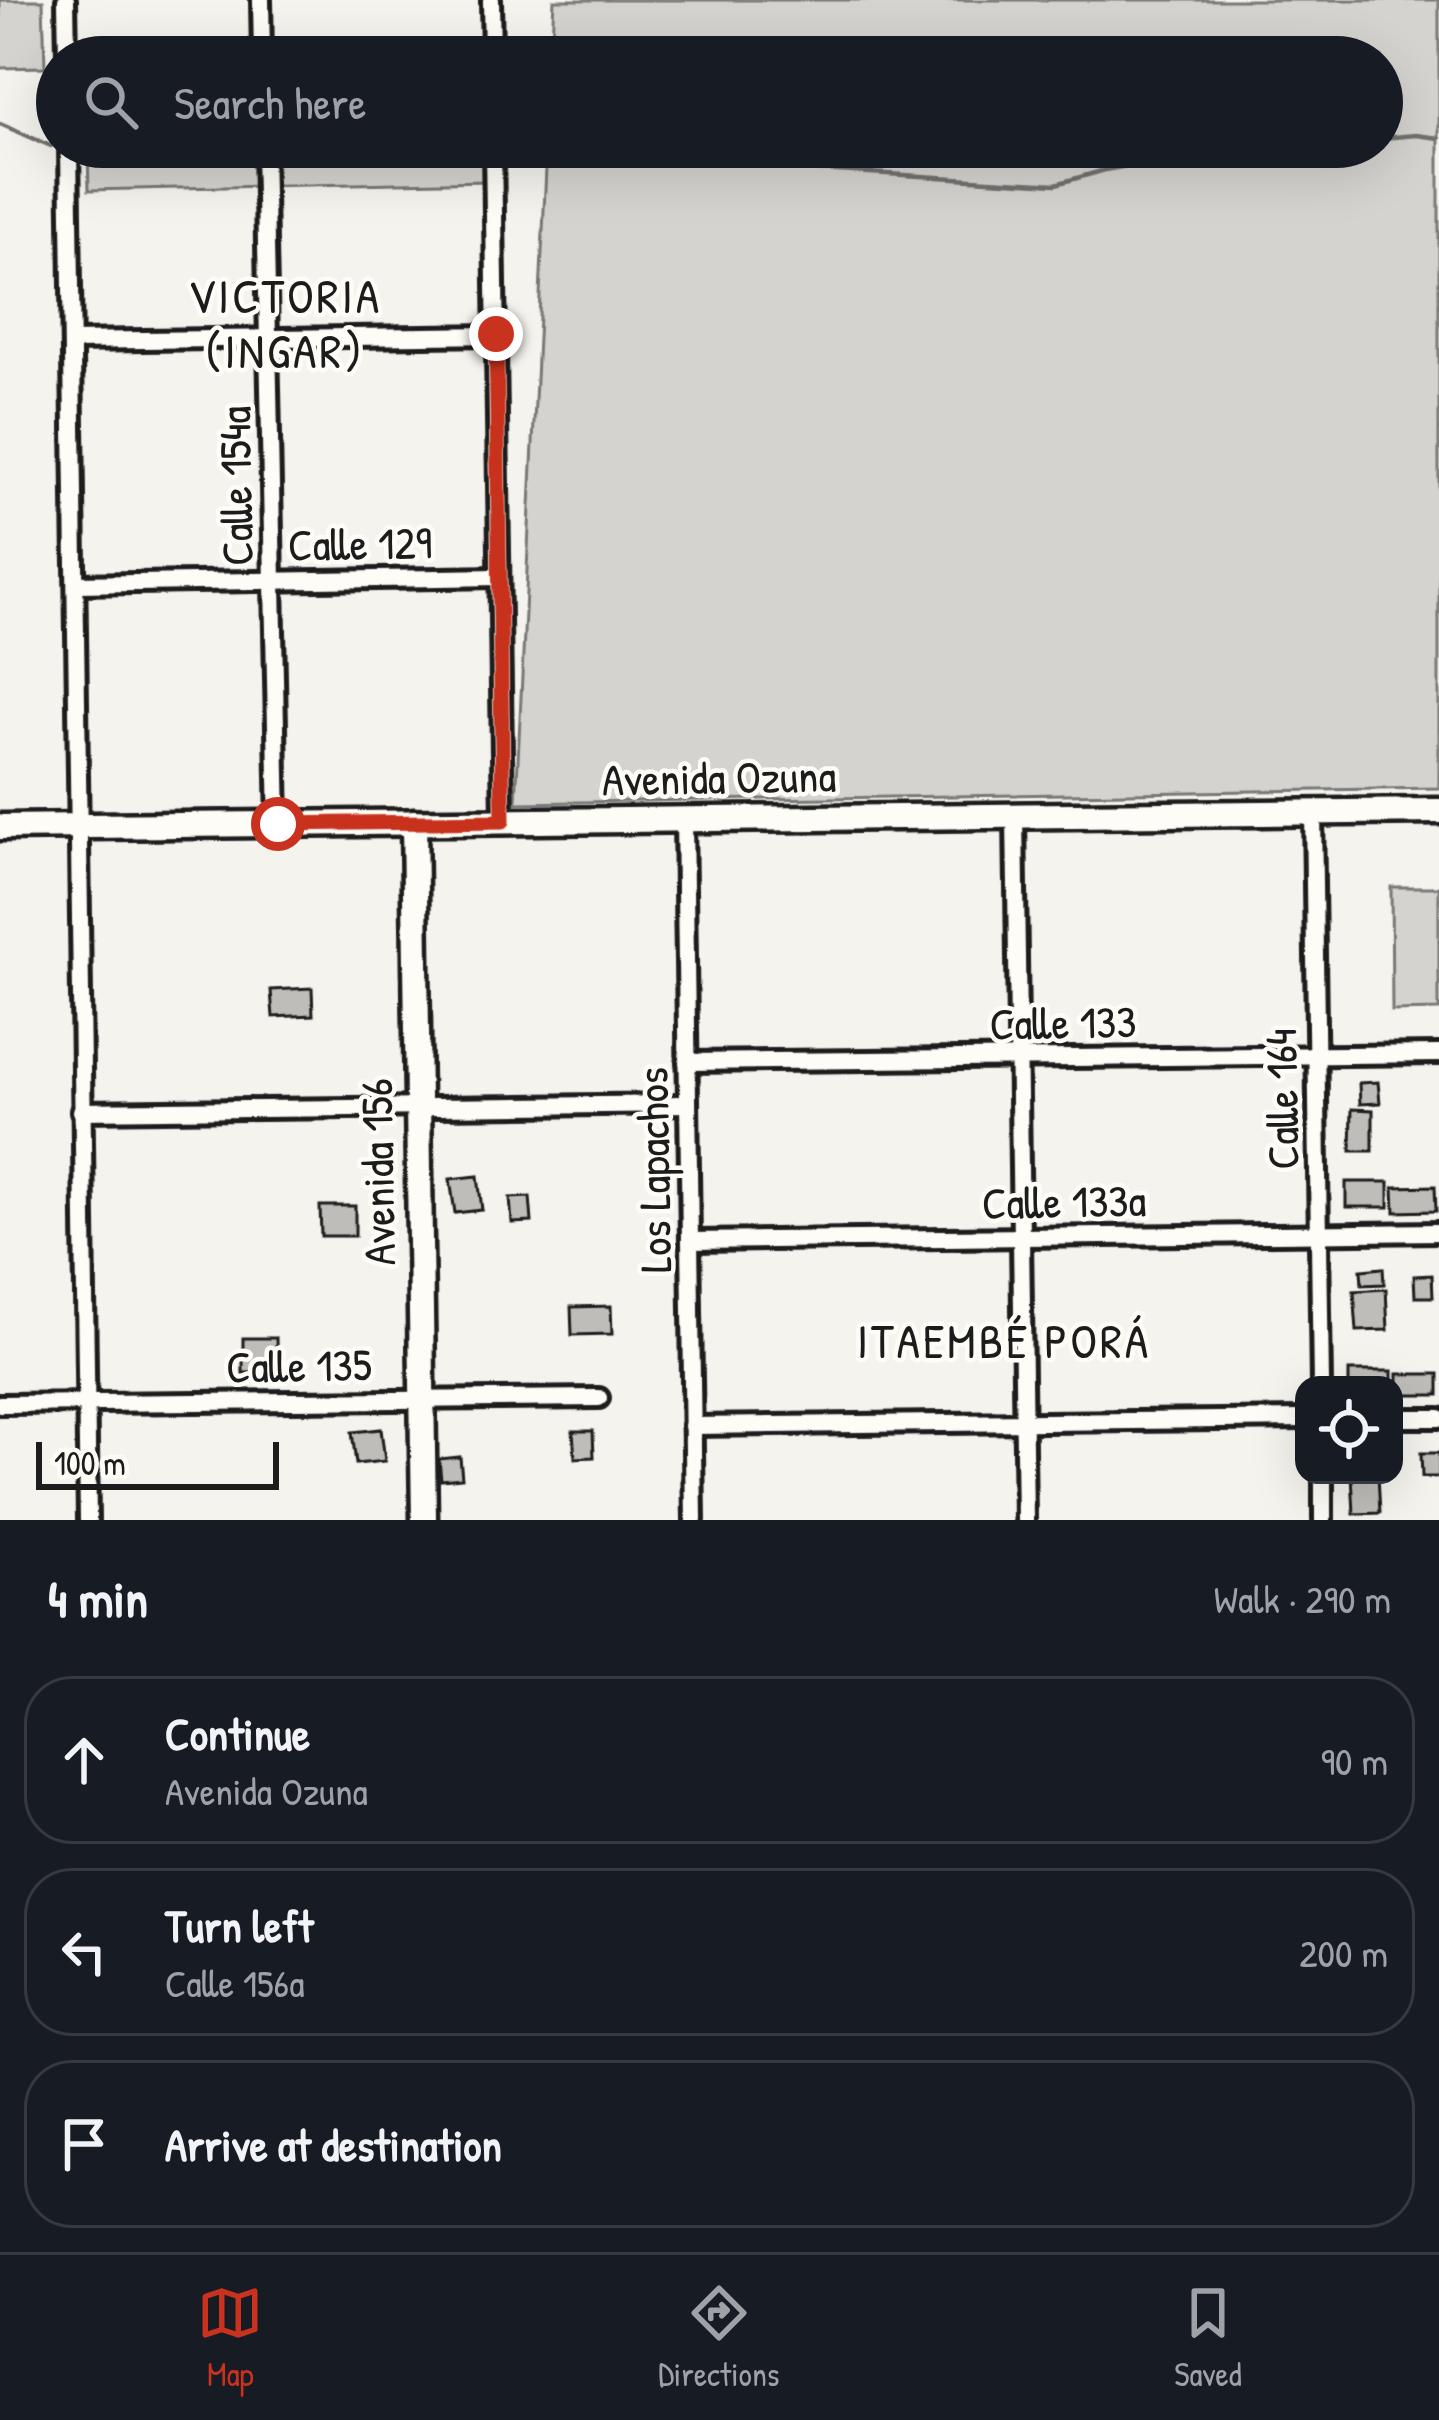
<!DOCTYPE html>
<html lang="en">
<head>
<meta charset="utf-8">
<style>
  body { margin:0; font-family:"Patrick Hand",sans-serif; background:#20242c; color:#f1f3f6 }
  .controls { position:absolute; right:36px; bottom:36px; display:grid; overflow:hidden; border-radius:24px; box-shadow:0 12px 48px #0002 }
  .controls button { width:108px; height:108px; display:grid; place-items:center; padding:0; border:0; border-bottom:3px solid #363941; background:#171b24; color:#f1f3f6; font:60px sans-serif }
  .scale { position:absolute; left:36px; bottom:30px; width:243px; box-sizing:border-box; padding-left:12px; border:6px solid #1c1c1c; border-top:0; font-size:33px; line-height:42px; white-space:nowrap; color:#1c1c1c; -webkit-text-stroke:9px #fdfcf7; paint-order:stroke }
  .stop { position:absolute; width:36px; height:36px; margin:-27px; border:9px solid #c8321e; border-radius:50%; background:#fff }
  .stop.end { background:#c8321e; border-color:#fff; box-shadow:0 3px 12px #0008 }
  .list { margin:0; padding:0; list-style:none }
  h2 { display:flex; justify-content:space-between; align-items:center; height:156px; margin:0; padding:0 48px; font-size:51px }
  h2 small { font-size:39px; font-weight:400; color:#9ea1a6 }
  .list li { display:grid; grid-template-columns:78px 1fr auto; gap:36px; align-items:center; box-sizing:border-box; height:168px; margin:0 24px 24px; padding:0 24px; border:3px solid #363941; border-radius:48px }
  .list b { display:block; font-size:45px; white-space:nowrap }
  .list p { margin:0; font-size:39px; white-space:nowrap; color:#9ea1a6 }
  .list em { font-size:39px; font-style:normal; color:#9ea1a6 }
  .icon { flex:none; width:66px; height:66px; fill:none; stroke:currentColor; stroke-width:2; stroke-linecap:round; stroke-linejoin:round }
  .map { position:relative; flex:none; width:1439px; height:1520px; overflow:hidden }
  .search { position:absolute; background:#171b24; box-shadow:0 12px 48px #0002; left:36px; right:36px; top:36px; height:132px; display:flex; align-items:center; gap:30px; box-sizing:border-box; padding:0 42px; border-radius:66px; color:#9ea1a6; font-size:45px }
  .sheet { height:732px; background:#171b24 }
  nav { display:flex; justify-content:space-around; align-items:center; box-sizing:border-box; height:168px; border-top:3px solid #363941; background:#171b24; font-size:33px; color:#9ea1a6 }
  nav a { display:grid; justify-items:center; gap:6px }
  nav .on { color:#c8321e }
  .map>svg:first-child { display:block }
  .green { fill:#d4d3cf; stroke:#787876; stroke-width:3 }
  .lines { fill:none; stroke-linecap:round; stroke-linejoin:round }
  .stream { stroke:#72716f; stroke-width:4.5 }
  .building { fill:#bebdba; stroke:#1c1c1c; stroke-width:3 }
  .street-casing { stroke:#1c1c1c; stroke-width:26 }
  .secondary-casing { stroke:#1c1c1c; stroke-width:33 }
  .street { stroke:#fdfcf7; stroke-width:16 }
  .secondary { stroke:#fdfcf7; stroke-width:24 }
  .route { stroke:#c8321e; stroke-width:15 }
  .labels { text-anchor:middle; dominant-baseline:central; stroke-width:9; stroke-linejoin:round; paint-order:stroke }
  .street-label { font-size:45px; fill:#1c1c1c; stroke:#fdfcf7 }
  .neighbourhood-label { font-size:48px; letter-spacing:3px; fill:#1c1c1c; stroke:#fdfcf7 }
</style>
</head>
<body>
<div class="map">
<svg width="1439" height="1520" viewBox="0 0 1439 1520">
  <rect width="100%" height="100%" fill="#f4f3ee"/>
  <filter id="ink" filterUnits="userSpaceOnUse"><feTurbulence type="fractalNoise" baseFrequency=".00833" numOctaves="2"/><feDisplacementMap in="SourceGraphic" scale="24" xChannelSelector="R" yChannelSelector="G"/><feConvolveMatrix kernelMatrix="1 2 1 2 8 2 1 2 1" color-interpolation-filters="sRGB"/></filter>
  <g filter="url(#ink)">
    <g class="green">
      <path d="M0,0h43l2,67 -45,1z"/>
      <path d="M554,0h885v788l-923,15 31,-656h835v-90h-831z"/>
      <path d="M88,147h397l1,34 -397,9z"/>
      <path d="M1391,887h48v123l-47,1z"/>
    </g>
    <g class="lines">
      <g class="stream">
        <path d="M0,124l51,22"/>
        <path d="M1382,138l34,-3 23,3"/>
        <path d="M148,147l93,1"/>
        <path d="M581,147l44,5h104l22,11 51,6 254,15 49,-14 127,-23"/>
        <path d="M289,149l181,2"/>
        <path d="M523,153l45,-6"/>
      </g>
    </g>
    <g class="building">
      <path d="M312,988l1,27 -40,2 -2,-27z"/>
      <path d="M1378,1082l2,21 -20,1 -1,-21z"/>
      <path d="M1352,1109l21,1v41h-22z"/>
      <path d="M478,1176l4,34 -27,3 -5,-34z"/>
      <rect x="1346" y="1182" width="43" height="25"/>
      <path d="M1435,1186l1,25 -41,1 -1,-25z"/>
      <path d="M530,1197l2,25 -20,1 -2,-25z"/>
      <path d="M320,1206h35v30h-34z"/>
      <path d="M1383,1268l1,16 -22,1 -1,-15z"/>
      <path d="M1432,1275l1,22h-18l-1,-21z"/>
      <path d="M1386,1289l2,41 -31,1 -3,-40z"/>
      <path d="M611,1306l1,28 -40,1 -1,-28z"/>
      <path d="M243,1338h33l1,34 -34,1z"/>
      <rect x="1349" y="1371" width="43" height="14"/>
      <rect x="1398" y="1374" width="41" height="21"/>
      <path d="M381,1429l4,32 -29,3 -4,-32z"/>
      <path d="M573,1431h20l1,26 -19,1z"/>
      <path d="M1421,1453h18v24h-17z"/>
      <path d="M460,1457l2,21 -21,2 -2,-21z"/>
      <path d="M1352,1475h26l2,38 -26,1z"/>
    </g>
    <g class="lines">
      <defs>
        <g id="street">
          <path d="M66,0l1,57"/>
          <path d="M261,0l1,57"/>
          <path d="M491,0l1,57"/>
          <path d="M69,147c8,458 12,915 19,1373"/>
          <path d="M264,147l14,677"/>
          <path d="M493,147l10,674"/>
          <path d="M72,341l424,-6"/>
          <path d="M77,584l422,-7"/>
          <path d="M1313,812l8,573"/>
          <path d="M1015,816l10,704"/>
          <path d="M684,820l10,700"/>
          <path d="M687,1062l752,-8"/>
          <path d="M81,1111l607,-7"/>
          <path d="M690,1241l749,-9"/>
          <path d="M0,1404l599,-6"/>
          <path d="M1394,1418h45"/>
          <path d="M692,1426l612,-7"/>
          <path d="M1323,1475v45"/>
        </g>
        <g id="secondary">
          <path d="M414,822l10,698"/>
          <path d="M0,827l1439,-16"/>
        </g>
      </defs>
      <use href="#street" class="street-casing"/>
      <use href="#secondary" class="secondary-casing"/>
      <use href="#street" class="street"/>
      <use href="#secondary" class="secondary"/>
    </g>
  </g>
  <g class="lines" filter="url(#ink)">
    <path class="route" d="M278,824l225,-3 -7,-487"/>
  </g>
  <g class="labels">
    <g class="street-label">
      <text transform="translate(235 486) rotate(-91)">Calle 154a</text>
      <text transform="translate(360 543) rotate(-1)">Calle 129</text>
      <text transform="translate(719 777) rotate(-1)">Avenida Ozuna</text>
      <text transform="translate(1063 1022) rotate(-1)">Calle 133</text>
      <text transform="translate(1281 1099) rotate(-91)">Calle 164</text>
      <text transform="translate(653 1170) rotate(-91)">Los Lapachos</text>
      <text transform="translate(377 1172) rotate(-91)">Avenida 156</text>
      <text transform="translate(1064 1201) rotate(-1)">Calle 133a</text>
      <text transform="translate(299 1365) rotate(-1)">Calle 135</text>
    </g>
    <g class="neighbourhood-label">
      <text x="285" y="295">VICTORIA<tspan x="285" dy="55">(INGAR)</tspan></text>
      <text x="1004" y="1340">ITAEMBÉ PORÁ</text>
    </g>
  </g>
</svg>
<div class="controls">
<button><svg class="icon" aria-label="locate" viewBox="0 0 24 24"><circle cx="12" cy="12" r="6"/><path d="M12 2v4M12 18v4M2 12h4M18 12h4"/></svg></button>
</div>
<div class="scale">100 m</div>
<div class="stop" style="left:278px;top:824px"></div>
<div class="stop end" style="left:496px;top:334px"></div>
<div class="search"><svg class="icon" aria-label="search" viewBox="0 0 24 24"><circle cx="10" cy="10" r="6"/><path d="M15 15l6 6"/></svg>Search here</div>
</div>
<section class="sheet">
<h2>4 min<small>Walk · 290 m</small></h2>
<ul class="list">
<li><svg class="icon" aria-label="ahead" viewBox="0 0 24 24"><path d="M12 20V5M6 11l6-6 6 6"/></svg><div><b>Continue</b><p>Avenida Ozuna</p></div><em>90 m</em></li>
<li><svg class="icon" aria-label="left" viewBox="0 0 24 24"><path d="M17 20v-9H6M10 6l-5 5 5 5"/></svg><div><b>Turn left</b><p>Calle 156a</p></div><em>200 m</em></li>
<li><svg class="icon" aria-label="arrive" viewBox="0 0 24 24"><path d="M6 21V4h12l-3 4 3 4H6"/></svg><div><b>Arrive at destination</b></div></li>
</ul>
</section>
<nav>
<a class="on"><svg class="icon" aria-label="map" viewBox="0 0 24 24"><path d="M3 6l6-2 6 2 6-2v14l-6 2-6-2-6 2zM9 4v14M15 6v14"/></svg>Map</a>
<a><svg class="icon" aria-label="directions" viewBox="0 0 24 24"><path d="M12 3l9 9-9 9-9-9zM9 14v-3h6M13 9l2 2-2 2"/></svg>Directions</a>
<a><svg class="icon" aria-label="saved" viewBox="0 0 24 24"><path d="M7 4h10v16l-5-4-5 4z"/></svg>Saved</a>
</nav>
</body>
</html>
